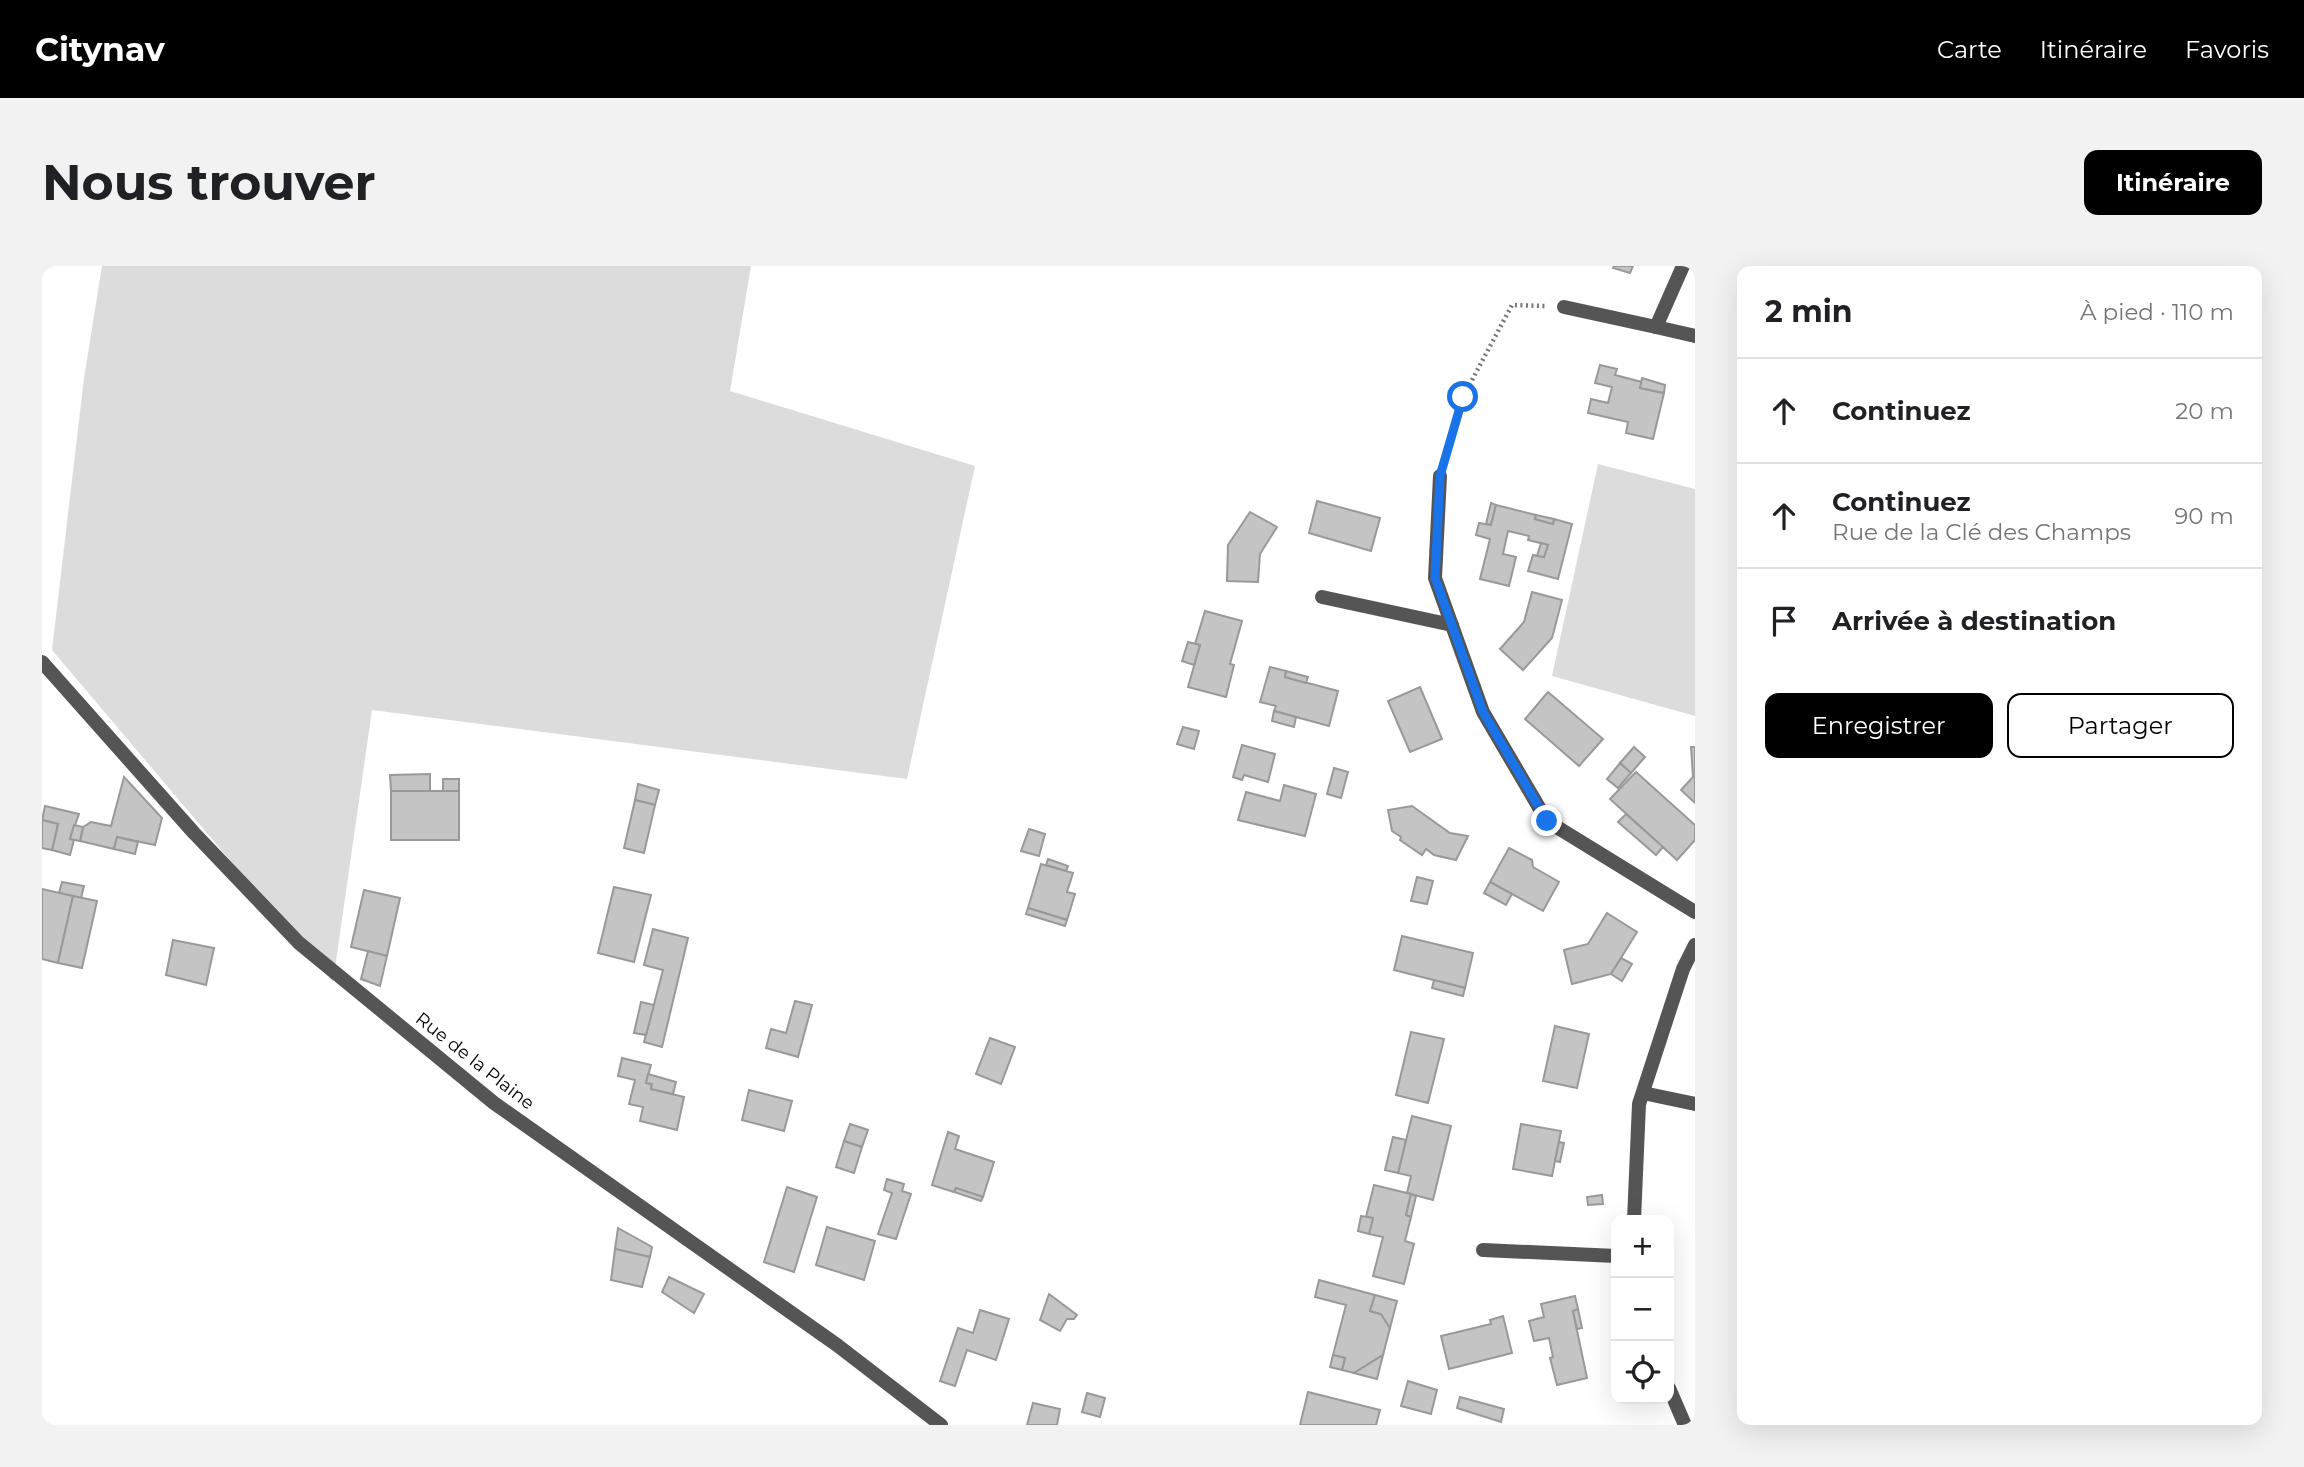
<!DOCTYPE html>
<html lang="fr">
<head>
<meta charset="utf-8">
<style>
  body { margin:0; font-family:Montserrat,sans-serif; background:#f2f2f2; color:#202124 }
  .controls { position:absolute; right:21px; bottom:21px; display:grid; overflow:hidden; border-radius:14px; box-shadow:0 7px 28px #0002 }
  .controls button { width:63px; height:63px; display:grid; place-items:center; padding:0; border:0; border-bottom:2px solid #e0e0e0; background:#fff; color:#202124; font:35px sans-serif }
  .stop { position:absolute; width:21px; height:21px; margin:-16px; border:5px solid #1a73e8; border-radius:50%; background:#fff }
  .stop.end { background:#1a73e8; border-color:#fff; box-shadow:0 2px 7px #0008 }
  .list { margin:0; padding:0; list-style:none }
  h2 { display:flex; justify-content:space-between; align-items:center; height:91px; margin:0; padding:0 28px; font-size:30px }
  h2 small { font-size:23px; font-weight:400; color:#757577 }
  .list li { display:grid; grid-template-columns:46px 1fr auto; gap:21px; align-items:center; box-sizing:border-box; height:105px; padding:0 28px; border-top:2px solid #e0e0e0 }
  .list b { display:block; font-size:26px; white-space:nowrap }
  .list p { margin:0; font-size:23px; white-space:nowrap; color:#757577 }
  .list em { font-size:23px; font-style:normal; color:#757577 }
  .actions { display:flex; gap:14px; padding:21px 28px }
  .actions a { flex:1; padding:16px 0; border:2px solid #000; border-radius:14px; text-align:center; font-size:24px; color:#000 }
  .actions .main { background:#000; color:#fff }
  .icon { flex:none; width:38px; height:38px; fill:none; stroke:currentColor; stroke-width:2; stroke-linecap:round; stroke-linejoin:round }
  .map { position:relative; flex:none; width:1653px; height:1159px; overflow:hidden; border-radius:14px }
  header { display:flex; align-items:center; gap:42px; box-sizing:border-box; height:98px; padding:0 35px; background:#000; color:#fff }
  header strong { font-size:33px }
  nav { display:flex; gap:38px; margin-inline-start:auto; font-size:24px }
  .intro { display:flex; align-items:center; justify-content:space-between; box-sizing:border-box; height:168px; padding:0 42px }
  h1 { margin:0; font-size:49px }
  .button { padding:18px 32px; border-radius:14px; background:#000; color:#fff; font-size:24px; font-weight:700 }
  main { display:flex; gap:42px; padding:0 42px }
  aside { flex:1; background:#fff; border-radius:14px; box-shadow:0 7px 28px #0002 }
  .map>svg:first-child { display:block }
  .green { fill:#dcdcdc }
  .building { fill:#c4c4c4; stroke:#999; stroke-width:2 }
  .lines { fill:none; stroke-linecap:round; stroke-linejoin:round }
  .path { stroke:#777; stroke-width:4.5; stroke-dasharray:2 3.5; stroke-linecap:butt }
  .minor { stroke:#555; stroke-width:14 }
  .route { stroke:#1a73e8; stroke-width:9 }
  .labels { text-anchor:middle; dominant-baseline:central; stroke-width:5; stroke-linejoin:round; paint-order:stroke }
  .street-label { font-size:18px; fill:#000; stroke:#fff }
</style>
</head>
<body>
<header>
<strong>Citynav</strong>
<nav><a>Carte</a><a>Itinéraire</a><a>Favoris</a></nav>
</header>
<div class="intro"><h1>Nous trouver</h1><a class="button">Itinéraire</a></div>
<main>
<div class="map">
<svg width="1653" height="1159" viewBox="0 0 1653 1159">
  <rect width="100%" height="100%" fill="#fff"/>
  <g class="green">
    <path d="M60,0h649l-21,125 245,75 -68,313 -535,-69 -39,272 -281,-332 32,-272z"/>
    <path d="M1556,198l97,25v227l-143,-40z"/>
  </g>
  <g class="building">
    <path d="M1572,0h19l-3,7 -17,-5z"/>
    <path d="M1558,99l17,4 -2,6 27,7 -2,6 24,5 -11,46 -27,-6 2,-11 -40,-9 3,-14 17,4 4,-16 -17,-4z"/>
    <path d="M1600,112l23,7 -1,8 -24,-5z"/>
    <path d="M1275,235l63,17 -9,33 -62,-18z"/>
    <path d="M1449,237l5,2 -5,20 -5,-1z"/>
    <path d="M1454,239l40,10 -1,4 18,5 1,-5 18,5 -14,55 -30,-8 5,-16 11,2 4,-12 -20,-5 1,-4 -21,-5 -5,23 13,3 -7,29 -29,-7 10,-40 -14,-4 3,-12 12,2z"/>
    <path d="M1208,246l27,15 -17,27 -2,28 -31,-1 1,-36z"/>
    <path d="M1494,249l18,4 -1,5 -18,-5z"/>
    <path d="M1499,277l7,2 -4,12 -7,-1z"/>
    <path d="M1490,326l30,8 -10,38 -29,32 -23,-21 24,-27z"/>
    <path d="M1163,345l37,10 -12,43 4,1 -8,32 -38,-10 12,-42 -5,-1z"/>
    <path d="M1146,376l12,3 -6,20 -12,-4z"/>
    <path d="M1228,401l16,4 -1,6 53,14 -9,35 -55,-15 2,-5 -16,-4z"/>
    <path d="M1244,405l22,6 -2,6 -21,-6z"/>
    <path d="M1378,421l22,52 -32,13 -22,-51z"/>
    <path d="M1506,426l55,47 -24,27 -54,-47z"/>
    <path d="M1232,445l22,6 -2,10 -22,-6z"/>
    <path d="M1141,461l16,4 -5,18 -17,-5z"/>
    <path d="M1200,479l33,9 -7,28 -24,-7 -2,5 -9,-3z"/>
    <path d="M1592,481l11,10 -14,16 -11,-10z"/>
    <path d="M1649,481h4v56l-14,-13 12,-13z"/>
    <path d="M1578,497l11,10 -13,15 -11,-9z"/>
    <path d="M1292,502l14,4 -7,26 -14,-4z"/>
    <path d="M1594,506l59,53v15l-18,20 -67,-61z"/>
    <path d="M388,508v18l-39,-1 -1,-16z"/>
    <path d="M82,511l38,41 -7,27 -38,-8 -3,12 -34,-8 3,-14 8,-5 20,4z"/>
    <path d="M401,513h16v12l-16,1z"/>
    <path d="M596,518l21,6 -4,15 -20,-5z"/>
    <path d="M1242,519l32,9 -11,42 -67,-16 8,-28 34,9z"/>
    <rect x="349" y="525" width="68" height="49"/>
    <path d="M593,534l20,5 -11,48 -20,-5z"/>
    <path d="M3,540l34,8 -9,25 4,1 -4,15 -18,-5 6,-26 -16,-4z"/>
    <path d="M1370,540l38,27 18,3 -12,24 -22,-5 -8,-6 -4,6 -22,-15 1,-3 -9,-6 -4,-21z"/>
    <path d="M1584,548l37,33 -7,8 -38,-33z"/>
    <path d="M0,554l16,4 -6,26 -10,-2z"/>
    <path d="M32,559l9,2 -3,14 -10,-2z"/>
    <path d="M987,563l16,5 -6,22 -18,-5z"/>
    <path d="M75,571l21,5 -3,12 -21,-5z"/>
    <path d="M1467,582l23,12 1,7 26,15 -16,29 -53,-29z"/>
    <path d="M1006,593l20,7 -2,5 -20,-6z"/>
    <path d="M999,598l32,9 -6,19 8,2 -8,26 -39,-12z"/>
    <path d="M1375,611l16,4 -6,23 -16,-3z"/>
    <path d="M20,616l22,4 -3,12 -22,-5z"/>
    <path d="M1448,616l22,12 -6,11 -22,-12z"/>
    <path d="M572,621l37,8 -17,67 -36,-9z"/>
    <path d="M0,623l31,7 -15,67 -16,-4z"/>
    <path d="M322,624l36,8 -13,58 -36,-9z"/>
    <path d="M31,630l24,5 -15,67 -24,-5z"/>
    <path d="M986,642l39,12 -2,6 -39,-12z"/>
    <path d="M1565,647l30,19 -26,42 -39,10 -8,-34 24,-6z"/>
    <path d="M611,663l35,9 -26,109 -18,-5 19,-72 -19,-5z"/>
    <path d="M1360,670l71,17 -8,35 -71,-18z"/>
    <path d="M131,674l41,8 -8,37 -40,-10z"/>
    <path d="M326,685l19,5 -7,30 -19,-7z"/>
    <path d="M1579,692l11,6 -10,17 -11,-7z"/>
    <path d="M1392,714l31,8 -2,8 -31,-8z"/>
    <path d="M753,735l17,4 -14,52 -32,-9 5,-19 15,4z"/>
    <path d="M599,736l13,3 -8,30 -12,-2z"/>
    <path d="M1513,760l34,8 -12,54 -34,-7z"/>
    <path d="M1369,766l33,7 -16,64 -32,-8z"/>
    <path d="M948,772l25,9 -14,37 -25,-10z"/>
    <path d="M580,792l29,7 -5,18 6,1 -1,5 33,8 -7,33 -37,-9 3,-14 -14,-3 6,-24 -17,-4z"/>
    <path d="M606,808l28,8 -3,12 -22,-5 1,-5 -6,-1z"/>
    <path d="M707,824l43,11 -8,30 -42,-11z"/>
    <path d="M1370,850l39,10 -18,74 -26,-7 4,-17 -13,-3z"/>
    <path d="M808,858l18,6 -6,17 -18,-6z"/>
    <path d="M1479,858l40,7 -9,45 -39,-7z"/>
    <path d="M906,866l11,4 -4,13 39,13 -11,35 -27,-9 -2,4 -22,-7z"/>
    <path d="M1351,871l13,3 -8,33 -13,-3z"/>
    <path d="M802,875l18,6 -8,26 -18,-6z"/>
    <path d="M1517,876l5,1 -4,19 -5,-1z"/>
    <path d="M845,913l17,5 -2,7 9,3 -15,45 -18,-5 14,-41 -8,-3z"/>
    <path d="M1332,919l37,9 -5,21 5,2 -6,24 9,3 -10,40 -31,-8 10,-39 -14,-3 4,-16 -7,-1z"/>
    <path d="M745,921l30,10 -23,75 -30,-10z"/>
    <path d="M914,922l27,9 -2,4 -27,-9z"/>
    <path d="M1369,928l5,2 -5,21 -5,-2z"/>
    <path d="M1560,929l1,9 -15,1 -1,-8z"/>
    <path d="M1319,950l12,2 -4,16 -11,-3z"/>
    <path d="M785,961l48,14 -11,39 -48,-15z"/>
    <path d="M576,962l34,19 -2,10 -35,-8z"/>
    <path d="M573,983l35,8 -8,30 -31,-7z"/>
    <path d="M627,1011l35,17 -10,19 -32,-21z"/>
    <path d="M1277,1014l56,15 -5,16 11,3 9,14 -7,27 -29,18 -12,-3 3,-12 -12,-3 13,-50 -31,-8z"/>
    <path d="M1007,1028l28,21 -3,4h-7l-7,12 -20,-11z"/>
    <path d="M1333,1029l22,6 -7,27 -9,-14 -11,-3z"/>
    <path d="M1533,1030l3,13 -5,2 14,67 -30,7 -7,-27 3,-1 -4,-19 -15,3 -5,-20 15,-4 -3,-13z"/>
    <path d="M1536,1043l4,19 -5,1 -4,-18z"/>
    <path d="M938,1044l29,9 -13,41 -29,-10 -12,36 -15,-5 18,-53 15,5z"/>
    <path d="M1461,1050l9,37 -63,16 -8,-33 50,-12 -1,-4z"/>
    <path d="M1291,1089l12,3 -3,12 -12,-3z"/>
    <path d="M1341,1089l-6,24 -23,-6z"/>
    <path d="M1366,1115l29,9 -6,24 -30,-8z"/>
    <path d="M1266,1126l72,18 -4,15h-76z"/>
    <path d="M1045,1127l18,5 -5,19 -18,-5z"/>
    <path d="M1418,1131l44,12 -3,13 -44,-14z"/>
    <path d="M991,1137l27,6 -3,16h-30z"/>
  </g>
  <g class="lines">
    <path class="path" d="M1404,192l17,-61 49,-92 34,1"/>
    <g class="minor">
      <path d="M1641,0l-27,61 39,9"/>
      <path d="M1522,41l92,20"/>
      <path d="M1398,210l-5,102 48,134 64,109 148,91"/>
      <path d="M1280,331l130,28"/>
      <path d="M0,396l152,171 105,110 195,160 343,242 104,80"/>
      <path d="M1601,827l52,11"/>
      <path d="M1592,954l5,-116 44,-135 12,-24"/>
      <path d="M1441,984l133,6"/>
      <path d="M1627,1122l16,37"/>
    </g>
  </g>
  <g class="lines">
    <path class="route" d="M1421,131l-23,79 -5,102 48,134 64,109"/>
  </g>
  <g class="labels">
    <g class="street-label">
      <text transform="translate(433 795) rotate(38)">Rue de la Plaine</text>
    </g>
  </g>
</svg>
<div class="controls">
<button>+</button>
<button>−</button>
<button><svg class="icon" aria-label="locate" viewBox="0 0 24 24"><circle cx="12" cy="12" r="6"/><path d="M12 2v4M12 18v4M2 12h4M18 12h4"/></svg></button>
</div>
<div class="stop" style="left:1421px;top:131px"></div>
<div class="stop end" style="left:1505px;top:555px"></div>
</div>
<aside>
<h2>2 min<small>À pied · 110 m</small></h2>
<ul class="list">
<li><svg class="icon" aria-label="ahead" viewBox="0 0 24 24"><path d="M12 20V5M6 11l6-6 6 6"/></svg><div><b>Continuez</b></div><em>20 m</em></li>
<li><svg class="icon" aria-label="ahead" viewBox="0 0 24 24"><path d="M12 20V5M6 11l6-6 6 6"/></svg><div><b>Continuez</b><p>Rue de la Clé des Champs</p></div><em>90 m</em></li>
<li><svg class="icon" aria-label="arrive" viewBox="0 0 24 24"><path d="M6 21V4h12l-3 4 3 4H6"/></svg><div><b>Arrivée à destination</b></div></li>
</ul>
<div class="actions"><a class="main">Enregistrer</a><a>Partager</a></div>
</aside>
</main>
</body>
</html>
